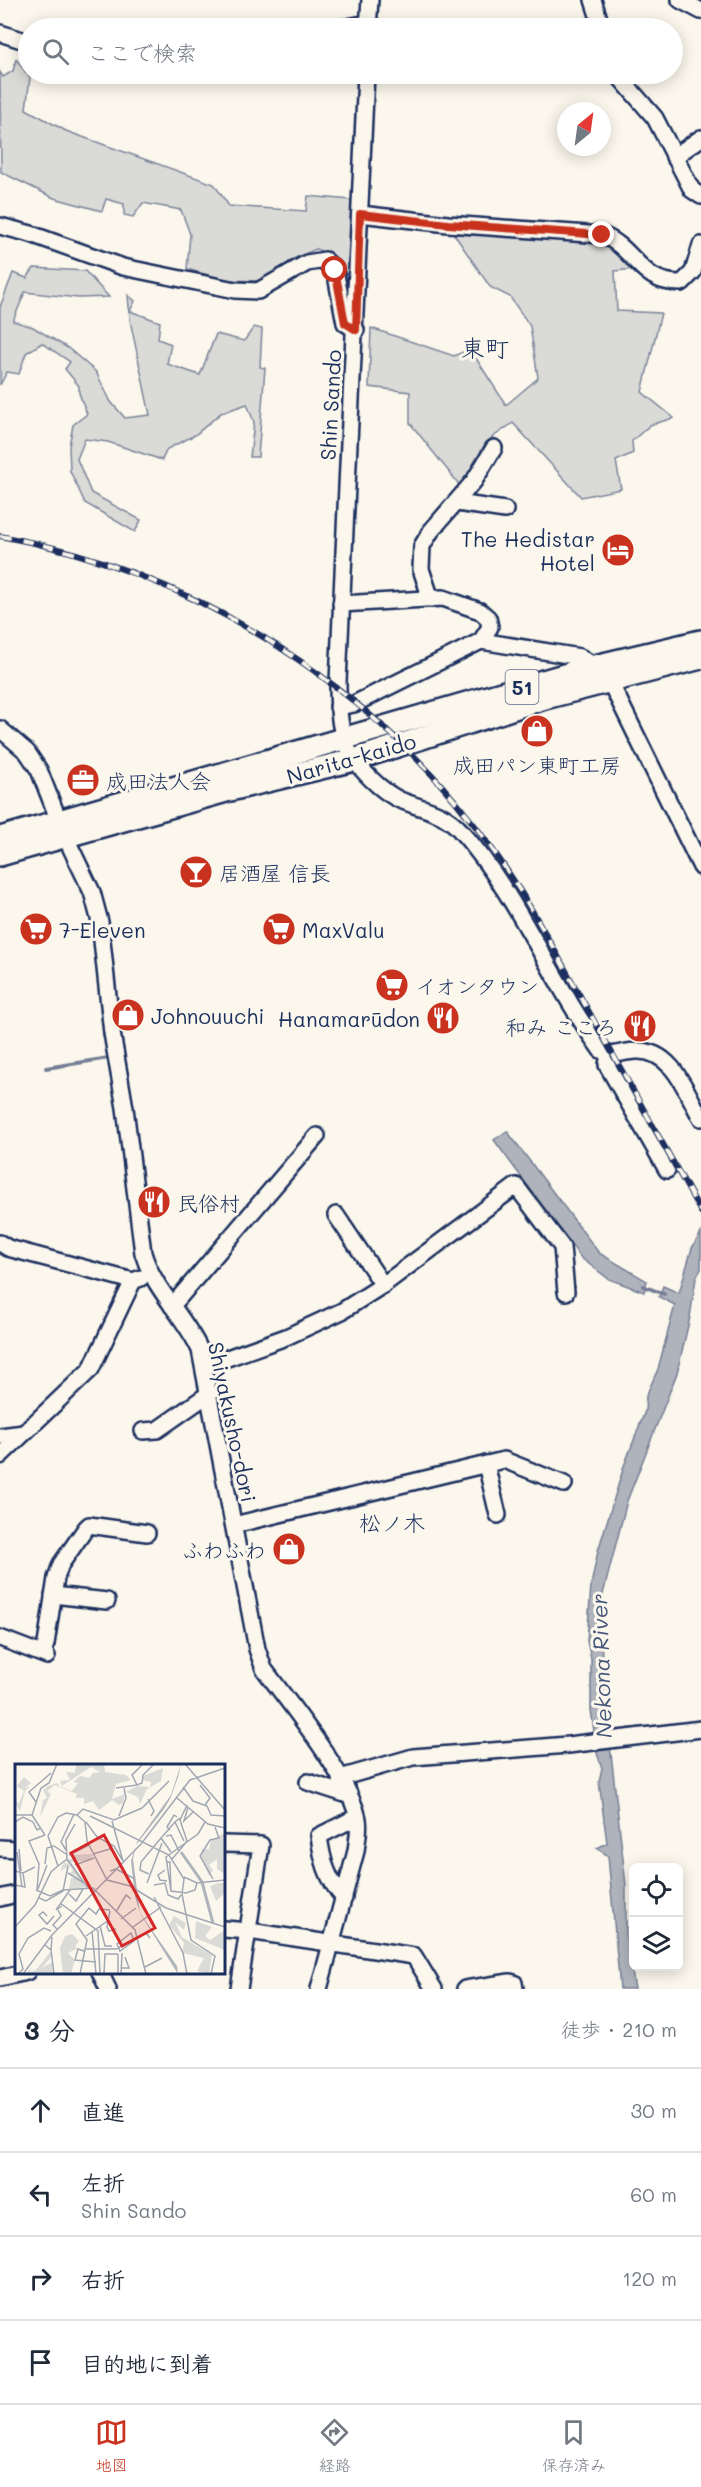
<!DOCTYPE html>
<html lang="ja">
<head>
<meta charset="utf-8">
<style>
  body { margin:0; font-family:Mali,"Klee One",sans-serif; background:#f2f2f3; color:#1f2937 }
  .controls { position:absolute; right:18px; bottom:18px; display:grid; overflow:hidden; border-radius:9px; box-shadow:0 3px 15px #0003 }
  .controls button { width:54px; height:54px; display:grid; place-items:center; padding:0; border:0; border-bottom:2px solid #e0e1e3; background:#fff; color:#1f2937; font:30px sans-serif }
  .compass { position:absolute; left:557px; top:102px; width:54px; height:54px; border-radius:50%; background:#fff; box-shadow:0 3px 15px #0003; rotate:29deg }
  .stop { position:absolute; width:18px; height:18px; margin:-14px; border:4px solid #c8321e; border-radius:50%; background:#fff }
  .stop.end { background:#c8321e; border-color:#fff; box-shadow:0 2px 6px #0008 }
  .list { margin:0; padding:0; list-style:none }
  h2 { display:flex; justify-content:space-between; align-items:center; height:78px; margin:0; padding:0 24px; font-size:26px }
  h2 small { font-size:20px; font-weight:400; color:#747a83 }
  .list li { display:grid; grid-template-columns:39px 1fr auto; gap:18px; align-items:center; box-sizing:border-box; height:84px; padding:0 24px; border-top:2px solid #e0e1e3 }
  .list b { display:block; font-size:22px; white-space:nowrap }
  .list p { margin:0; font-size:20px; white-space:nowrap; color:#747a83 }
  .list em { font-size:20px; font-style:normal; color:#747a83 }
  .icon { flex:none; width:33px; height:33px; fill:none; stroke:currentColor; stroke-width:2; stroke-linecap:round; stroke-linejoin:round }
  .map { position:relative; flex:none; width:701px; height:1989px; overflow:hidden }
  .search { position:absolute; background:#fff; box-shadow:0 3px 15px #0003; left:18px; right:18px; top:18px; height:66px; display:flex; align-items:center; gap:15px; box-sizing:border-box; padding:0 21px; border-radius:33px; color:#747a83; font-size:22px }
  .sheet { height:414px; background:#fff }
  nav { display:flex; justify-content:space-around; align-items:center; box-sizing:border-box; height:84px; border-top:2px solid #e0e1e3; background:#fff; font-size:16px; color:#747a83 }
  nav a { display:grid; justify-items:center; gap:3px }
  nav .on { color:#c8321e }
  .map>svg:first-child { display:block }
  .green { fill:#dadad7; stroke:#7a849a; stroke-width:1.5 }
  .water { fill:#afb3bb; stroke:#747e96; stroke-width:1.5 }
  .lines { fill:none; stroke-linecap:round; stroke-linejoin:round }
  .stream { stroke:#747e96; stroke-width:4 }
  .minor-casing { stroke:#1b2f5e; stroke-width:20 }
  .highway-casing { stroke:#1b2f5e; stroke-width:26 }
  .minor { stroke:#fbf7ec; stroke-width:15 }
  .highway { stroke:#fbf7ec; stroke-width:21 }
  .rail-casing { stroke:#1b2f5e; stroke-width:6 }
  .rail { stroke:#fbf7ec; stroke-width:4; stroke-dasharray:11; stroke-linecap:butt }
  .route { stroke:#c8321e; stroke-width:8 }
  .labels { text-anchor:middle; dominant-baseline:central; stroke-width:6; stroke-linejoin:round; paint-order:stroke }
  .shield { fill:#fbf7ec; stroke:#5e6b89; stroke-width:1.5 }
  .shield-label { font-size:20px; font-weight:bold; fill:#1b2f5e }
  .street-label { font-size:21px; fill:#1b2f5e; stroke:#fbf7ec }
  .poi-label { font-size:21px; fill:#1b2f5e; stroke:#fbf7ec; text-anchor:start }
  .neighbourhood-label { font-size:22px; fill:#1b2f5e; stroke:#fbf7ec }
  .water-label { font-size:22px; font-style:italic; fill:#47577a; stroke:#fbf7ec }
  .quarter-label { font-size:24px; fill:#1b2f5e; stroke:#fbf7ec }
  .inset-river { fill:none; stroke:#afb3bb; stroke-width:3 }
  .inset-road { fill:none; stroke:#a1a7b3; stroke-width:1.5 }
  .view { fill:#d62828; fill-opacity:0.15; stroke:#d62828; stroke-width:3 }
  .inset-edge { fill:none; stroke:#1b2f5e; stroke-width:3 }
</style>
</head>
<body>
<div class="map">
<svg width="701" height="1989" viewBox="0 0 701 1989">
  <rect width="100%" height="100%" fill="#fbf7ec"/>
  <filter id="ink" filterUnits="userSpaceOnUse"><feTurbulence type="fractalNoise" baseFrequency=".0167" numOctaves="2"/><feDisplacementMap in="SourceGraphic" scale="12" xChannelSelector="R" yChannelSelector="G"/><feConvolveMatrix kernelMatrix="1 2 1 2 8 2 1 2 1" color-interpolation-filters="sRGB"/></filter>
  <g filter="url(#ink)">
    <g class="green">
      <path d="M16,59l14,19 -4,31 40,22 148,53 15,22 77,5 2,-15 43,4v85c-9,-22 -12,-28 -35,-36l-21,9 -33,23 -36,-1 -39,-11 3,-35 -9,-24 -38,-7 -10,14 -9,-2v-11l-18,-5 -4,12 -48,-13 -53,-26 -1,-100 3,5 10,-6z"/>
      <path d="M454,234l149,6 32,29 -20,2 2,40 44,2 -19,79 32,26 -24,7 -18,16 1,12 -17,8 5,28 -40,8 -68,-74 -27,19 -25,45 -51,-64v-31l-41,-5 2,-59 83,28 16,-7 36,56 32,-27 -8,-52 -20,-29 -20,-10z"/>
      <path d="M34,268l51,3 24,26 -31,1 -53,-6 -12,29 20,6 35,21 28,24 15,30 14,16 25,-3 -20,-95 -2,-25 7,6 -5,10 30,11 -2,17 13,5 -4,20 33,11 16,-41 28,7 10,-14 8,2 -2,38 5,1 -7,89h-8l4,-35 -7,-18 -26,9 -26,22 -28,14 -5,11 -54,-18 -23,-3 -8,20 14,34 50,27 -6,12 -50,-29 -15,-32 -1,-25 4,-21 14,-11 -8,-21v-7l-14,-17 5,-7 -28,-19 -16,10 -7,21 -12,-2 -7,13v-78l13,-34 14,5z"/>
    </g>
    <g class="water">
      <path d="M507,1131l92,122 48,28 -3,11 -35,-13 -28,-21 -87,-118z"/>
      <path d="M701,1233v36l-5,9 -6,39 -13,56 -50,128 -26,101 1,73 24,210v51l9,53h-15l-12,-133 -11,-8 10,-5 -8,-62 3,-13 -5,-15 -6,-43v-51l-4,-18 4,-56 7,-34 26,-85 21,-55 1,-15 12,-27 17,-64 -16,-8 4,-11 16,7 13,-45z"/>
    </g>
    <g class="lines">
      <g class="stream">
        <path d="M46,1068l63,-10"/>
        <path d="M643,1286l21,8"/>
      </g>
      <defs>
        <g id="minor">
          <path d="M593,0l9,28"/>
          <path d="M680,0l21,11"/>
          <path d="M342,28l26,-5"/>
          <path d="M368,28l2,-28"/>
          <path d="M0,33l28,9"/>
          <path d="M366,74l-28,608c0,25 1,59 17,79 12,15 28,31 45,39 22,9 43,11 60,30 58,65 90,150 141,220l8,5c10,-1 19,-4 28,-4 36,-1 49,41 64,67"/>
          <path d="M617,74l38,44 37,72 9,6"/>
          <path d="M674,157l27,-19"/>
          <path d="M360,214l88,10 154,11c34,13 37,49 80,48l11,-11 8,-27"/>
          <path d="M0,226l31,8 92,33 112,23 23,1 49,-28 18,-3 10,10 10,53 11,7"/>
          <path d="M457,503l48,7"/>
          <path d="M431,599l-10,-30 1,-23 9,-15 43,-50 20,-33"/>
          <path d="M481,641l99,16 15,9 18,22 88,179"/>
          <path d="M338,707l16,-3 127,-63 9,-14 -2,-9 -8,-7 -37,-13 -102,6"/>
          <path d="M0,729l27,23 12,18 26,66 27,56 8,30 12,111 13,75 18,145c11,37 41,62 57,97l57,299 7,20c26,35 86,109 94,150 2,11 -1,21 -2,32l-37,138"/>
          <path d="M609,1055l-2,10 60,105"/>
          <path d="M336,1215l47,70"/>
          <path d="M0,1243l8,5 125,33 8,-3"/>
          <path d="M172,1306l145,-170"/>
          <path d="M205,1366l81,-29 56,-26 41,-26 133,-99 46,61 4,45"/>
          <path d="M143,1431l14,-1 53,-37"/>
          <path d="M0,1436l24,-3"/>
          <path d="M0,1456l91,-87 42,-88"/>
          <path d="M486,1464l12,51"/>
          <path d="M234,1525l270,-65 60,24"/>
          <path d="M53,1595l54,6"/>
          <path d="M0,1638l47,18"/>
          <path d="M43,1653l3,-9 10,-66 5,-14 25,-36 3,-3 58,8"/>
          <path d="M340,1778l73,-21 155,-12 133,-16"/>
          <path d="M308,1782l40,13"/>
          <path d="M224,1844l37,1 -22,144"/>
          <path d="M0,1848l16,1"/>
          <path d="M0,1898l16,-4"/>
          <path d="M344,1898c-17,-18 -22,-39 -25,-62l38,-19"/>
          <path d="M224,1929l25,2 165,25 20,33"/>
          <path d="M100,1972l8,17"/>
          <path d="M0,1978l27,-6"/>
          <path d="M465,1989l45,-7 4,1 1,6"/>
        </g>
        <g id="highway">
          <path d="M0,838l595,-172 106,-25"/>
          <path d="M0,855l230,-65 124,-30 191,-62 156,-40"/>
        </g>
      </defs>
      <use href="#minor" class="minor-casing"/>
      <use href="#highway" class="highway-casing"/>
      <use href="#minor" class="minor"/>
      <use href="#highway" class="highway"/>
      <defs>
        <path id="rail" d="M0,536c196,35 381,154 495,317 32,45 57,93 84,141 41,72 81,145 122,218"/>
      </defs>
      <use href="#rail" class="rail-casing"/>
      <use href="#rail" class="rail"/>
    </g>
  </g>
  <g class="lines" filter="url(#ink)">
    <path class="route" d="M335,270l10,53 11,7 4,-116 88,10 154,11"/>
  </g>
  <defs>
    <symbol id="hotel-disc" viewBox="-11 -11 22 22"><circle r="9.5" fill="#c8321e" stroke="#fbf7ec"/><path d="M-6-4.5h1.5V1H6V5H4.5V3h-9V5H-6ZM-4 0a1.8 1.8 0 1 1 3.6 0ZM.5 0V-2.5h3Q6-2.5 6 0Z" fill="#fff"/></symbol>
    <symbol id="shop-disc" viewBox="-11 -11 22 22"><circle r="9.5" fill="#c8321e" stroke="#fbf7ec"/><path d="M-5-2.5h2.3a2.7 3.5 0 0 1 5.4 0H5L5.5 6h-11ZM-1.5-2.5h3a1.5 2.3 0 0 0-3 0Z" fill="#fff"/></symbol>
    <symbol id="office-disc" viewBox="-11 -11 22 22"><circle r="9.5" fill="#c8321e" stroke="#fbf7ec"/><path d="M-6-3h4V-5.5h4V-3h4V5H-6ZM-1-4.5V-3h2v-1.5ZM-6 0V1H6V0Z" fill="#fff"/></symbol>
    <symbol id="bar-disc" viewBox="-11 -11 22 22"><circle r="9.5" fill="#c8321e" stroke="#fbf7ec"/><path d="M-6-5H6L.8 .8V4.5H3.5V6h-7V4.5H-.8V.8Z" fill="#fff"/></symbol>
    <symbol id="supermarket-disc" viewBox="-11 -11 22 22"><circle r="9.5" fill="#c8321e" stroke="#fbf7ec"/><path d="M-6-5.5h2.5l.6 2H6L4.5 2H-2.5L-4.4-4H-6ZM-1.5 3.2a1.3 1.3 0 1 0 .1 0ZM3 3.2a1.3 1.3 0 1 0 .1 0Z" fill="#fff"/></symbol>
    <symbol id="restaurant-disc" viewBox="-11 -11 22 22"><circle r="9.5" fill="#c8321e" stroke="#fbf7ec"/><path d="M-5-6h1v4h1v-4h1v4h1v-4h1v5L-1.5 .5V6h-2V.5L-5-1ZM5-6V6H3V1.5H1.5Q1.5-4 5-6Z" fill="#fff"/></symbol>
  </defs>
  <g fill-rule="evenodd">
    <use href="#hotel-disc" x="599" y="531" width="38" height="38"/>
    <use href="#shop-disc" x="518" y="712" width="38" height="38"/>
    <use href="#office-disc" x="64" y="761" width="38" height="38"/>
    <use href="#bar-disc" x="177" y="853" width="38" height="38"/>
    <use href="#supermarket-disc" x="17" y="910" width="38" height="38"/>
    <use href="#supermarket-disc" x="260" y="910" width="38" height="38"/>
    <use href="#supermarket-disc" x="373" y="966" width="38" height="38"/>
    <use href="#shop-disc" x="109" y="996" width="38" height="38"/>
    <use href="#restaurant-disc" x="424" y="999" width="38" height="38"/>
    <use href="#restaurant-disc" x="621" y="1007" width="38" height="38"/>
    <use href="#restaurant-disc" x="135" y="1183" width="38" height="38"/>
    <use href="#shop-disc" x="270" y="1530" width="38" height="38"/>
  </g>
  <g class="labels">
    <rect class="shield" x="505.5" y="670" width="33" height="34" rx="4.5"/>
    <g class="shield-label">
      <text x="522" y="687">51</text>
    </g>
    <g class="street-label">
      <text transform="translate(330 405) rotate(-87)">Shin Sando</text>
      <text transform="translate(351 758) rotate(-16)">Narita-kaido</text>
      <text transform="translate(233 1422) rotate(78)">Shiyakusho-dori</text>
    </g>
    <g class="poi-label">
      <text x="595" y="538" text-anchor="end">The Hedistar<tspan x="595" dy="24">Hotel</tspan></text>
      <text x="537" y="764" text-anchor="middle">成田パン東町工房</text>
      <text x="106" y="780">成田法人会</text>
      <text x="219" y="872">居酒屋 信長</text>
      <text x="59" y="929">7-Eleven</text>
      <text x="302" y="929">MaxValu</text>
      <text x="415" y="985">イオンタウン</text>
      <text x="151" y="1015">Johnouuchi</text>
      <text x="420" y="1018" text-anchor="end">Hanamarūdon</text>
      <text x="617" y="1026" text-anchor="end">和み こころ</text>
      <text x="177" y="1202">民俗村</text>
      <text x="266" y="1549" text-anchor="end">ふわふわ</text>
    </g>
    <g class="neighbourhood-label">
      <text x="392" y="1522">松ノ木</text>
    </g>
    <g class="water-label">
      <text transform="translate(601 1666) rotate(-92)">Nekona River</text>
    </g>
    <g class="quarter-label">
      <text x="485" y="347">東町</text>
    </g>
  </g>
  <g transform="translate(15 1764)">
    <rect width="210" height="210" fill="#fbf7ec"/>
    <path d="M61,0h28l1,8 21,3 5,5 -15,4 -4,15 13,-5 -2,9 -4,2 -7,-5 -13,10 -6,-9 -9,3v-6h-8l1,-4 -22,-9 -8,6 4,3 -11,23 3,-17 4,-2 -4,-8 5,-4 10,-3 1,3 13,5 6,-8 -5,-1 7,-6 9,2 4,-5 7,-1 -9,-5 -29,19 -2,-5 10,-1 -4,-8 9,1zM148,4l-2,13 -14,8 -7,15 -2,-7 -12,-5 11,-6 13,1 1,-5 -9,-2 1,-4zM9,13l7,6 -7,6 6,-3 -5,5 -5,20 -5,-9 4,1 5,-12 -7,-5zM210,69v41l-8,-5v-10l-8,6 4,5 -4,6 -8,-18 1,-9h7l2,-9zM78,90l-3,6 -19,2 16,25 -18,2 2,-11 7,-1 -8,-4 3,-3 -3,-4 -10,5 4,-9 5,3 -3,-4 7,-3 -2,-3zM203,119h7v10l-9,8 -6,-15zM159,152l12,7 -2,7 -9,-8 7,15 30,18 -3,19 -12,-3 7,-13 -22,-5 2,-10 -15,-18zM181,157l16,6 -7,9 5,4 15,-10v20l-30,-12zM57,170l7,7 -4,6 3,1 -10,5 7,7 -4,14h-8l-3,-26 5,-12zM36,187l1,5 -10,12 10,-6 1,12h-27l5,-6 -1,4 6,-2z" fill="#dadad7"/>
    <path d="M166,0l-3,13 -7,20 -7,12 -28,36 -3,14 7,54 37,53 1,8 -37,-59 -6,-18 -4,-36 6,-19 34,-47z" fill="#afb3bb"/>
    <path class="inset-river" d="M166,88l21,30 11,41"/>
    <path class="inset-road" d="M170,0l40,46M122,21l5,-2 1,-8 11,-11M185,21l10,13 -5,7M168,23l10,14 14,5 4,9 14,1M101,24l21,-3 -5,-10 11,-11M162,34l31,26 17,4M133,35l6,12 -3,5M21,38l-7,-10 22,-19M173,43l-4,14 9,-9M0,51h17l9,-27 8,-5 8,-19M17,51l13,20M62,51l6,-6 31,11 28,-12 27,-27M75,52l79,39 15,24 -2,15 9,46 24,16 -4,18M104,52l7,-18 -2,-10M165,54l-5,4 9,19M97,57l11,40M0,58l8,-5 10,5 4,8 4,-2M71,58l11,15 17,9 9,15M155,66l-3,-3 7,-12 3,2M151,72l5,-1 8,16 -7,8M4,85l2,22M51,86l-5,-8 13,-28M164,87l8,-10 -7,-21 7,-15M2,88l5,35M156,88l-10,-14 14,-16M78,90l17,-5v-4M54,91l20,-10M52,95l21,29M151,98h4l1,29M30,100l2,-16 7,-2 12,8M60,101l19,-7M43,102l9,-7 -1,-19 9,-16M150,106l-7,5 2,5 7,1M0,107l8,2 12,-6M95,107l6,-2 19,10M53,109l16,10M134,110l-9,-4 1,-8 20,-24M169,113l13,6 28,-3M198,115l-13,-23 10,-16 9,-2 -4,-11M132,119l15,-40M182,119l-2,7 -9,3 -15,-2 -5,-34 32,-23 7,-12M0,121l10,2 -2,-14M139,121l11,-2 3,12 10,4 3,-4M23,125l9,-24M21,126l14,6 13,-6 30,-2 42,42 11,44M22,126l2,-26 -10,-23 16,-6M54,130l7,7 7,-12M139,133l29,56 4,21M24,134l7,3 17,-10 5,-25M45,139l38,28 2,43M47,142l-6,4 14,-20M95,147l-3,16 2,4 7,-2M101,148l10,-17 5,4M32,152l-4,-4 -4,3 8,9 7,-8M106,155l15,-11M85,162l5,20h7M0,163l20,-22 16,-33 7,-6 -10,-30 10,-19 8,-4 11,2 8,7 2,19 20,39 23,6 36,22 59,19M118,163l28,-20M42,165l-4,-4 8,-9 -3,-6M77,167l4,43M116,169l3,8 -14,10 -3,-7zM71,172l23,-16M30,181l6,5 1,-13M70,185h31l30,-16 4,5M36,186l3,24M69,187l-6,-2 -3,11 21,2M130,203l17,-9M107,204h7l-4,-11M3,210l5,-5 -4,-15 9,-16 16,-10 7,3M8,210l29,-39 89,-91 49,-64 35,-12M65,210l7,-34 -11,-16 13,-16 7,6 3,-5 11,1M89,210l1,-20h13M103,210v-20M106,210l1,-21"/>
    <path class="view" d="M89,71l51,93 -33,18 -51,-93z"/>
    <rect width="210" height="210" class="inset-edge"/>
  </g>
</svg>
<div class="controls">
<button><svg class="icon" aria-label="locate" viewBox="0 0 24 24"><circle cx="12" cy="12" r="6"/><path d="M12 2v4M12 18v4M2 12h4M18 12h4"/></svg></button>
<button><svg class="icon" aria-label="layers" viewBox="0 0 24 24"><path d="M12 4l9 5-9 5-9-5zM3 14l9 5 9-5"/></svg></button>
</div>
<svg class="compass" viewBox="-18 -18 36 36"><path d="M0-13l5 13h-10z" fill="#e53935"/><path d="M0 13l5-13h-10z" fill="#747a83"/></svg>
<div class="stop" style="left:335px;top:270px"></div>
<div class="stop end" style="left:602px;top:235px"></div>
<div class="search"><svg class="icon" aria-label="search" viewBox="0 0 24 24"><circle cx="10" cy="10" r="6"/><path d="M15 15l6 6"/></svg>ここで検索</div>
</div>
<section class="sheet">
<h2>3 分<small>徒歩 · 210 m</small></h2>
<ul class="list">
<li><svg class="icon" aria-label="ahead" viewBox="0 0 24 24"><path d="M12 20V5M6 11l6-6 6 6"/></svg><div><b>直進</b></div><em>30 m</em></li>
<li><svg class="icon" aria-label="left" viewBox="0 0 24 24"><path d="M17 20v-9H6M10 6l-5 5 5 5"/></svg><div><b>左折</b><p>Shin Sando</p></div><em>60 m</em></li>
<li><svg class="icon" aria-label="right" viewBox="0 0 24 24"><path d="M7 20v-9h11M14 6l5 5-5 5"/></svg><div><b>右折</b></div><em>120 m</em></li>
<li><svg class="icon" aria-label="arrive" viewBox="0 0 24 24"><path d="M6 21V4h12l-3 4 3 4H6"/></svg><div><b>目的地に到着</b></div></li>
</ul>
</section>
<nav>
<a class="on"><svg class="icon" aria-label="map" viewBox="0 0 24 24"><path d="M3 6l6-2 6 2 6-2v14l-6 2-6-2-6 2zM9 4v14M15 6v14"/></svg>地図</a>
<a><svg class="icon" aria-label="directions" viewBox="0 0 24 24"><path d="M12 3l9 9-9 9-9-9zM9 14v-3h6M13 9l2 2-2 2"/></svg>経路</a>
<a><svg class="icon" aria-label="saved" viewBox="0 0 24 24"><path d="M7 4h10v16l-5-4-5 4z"/></svg>保存済み</a>
</nav>
</body>
</html>
